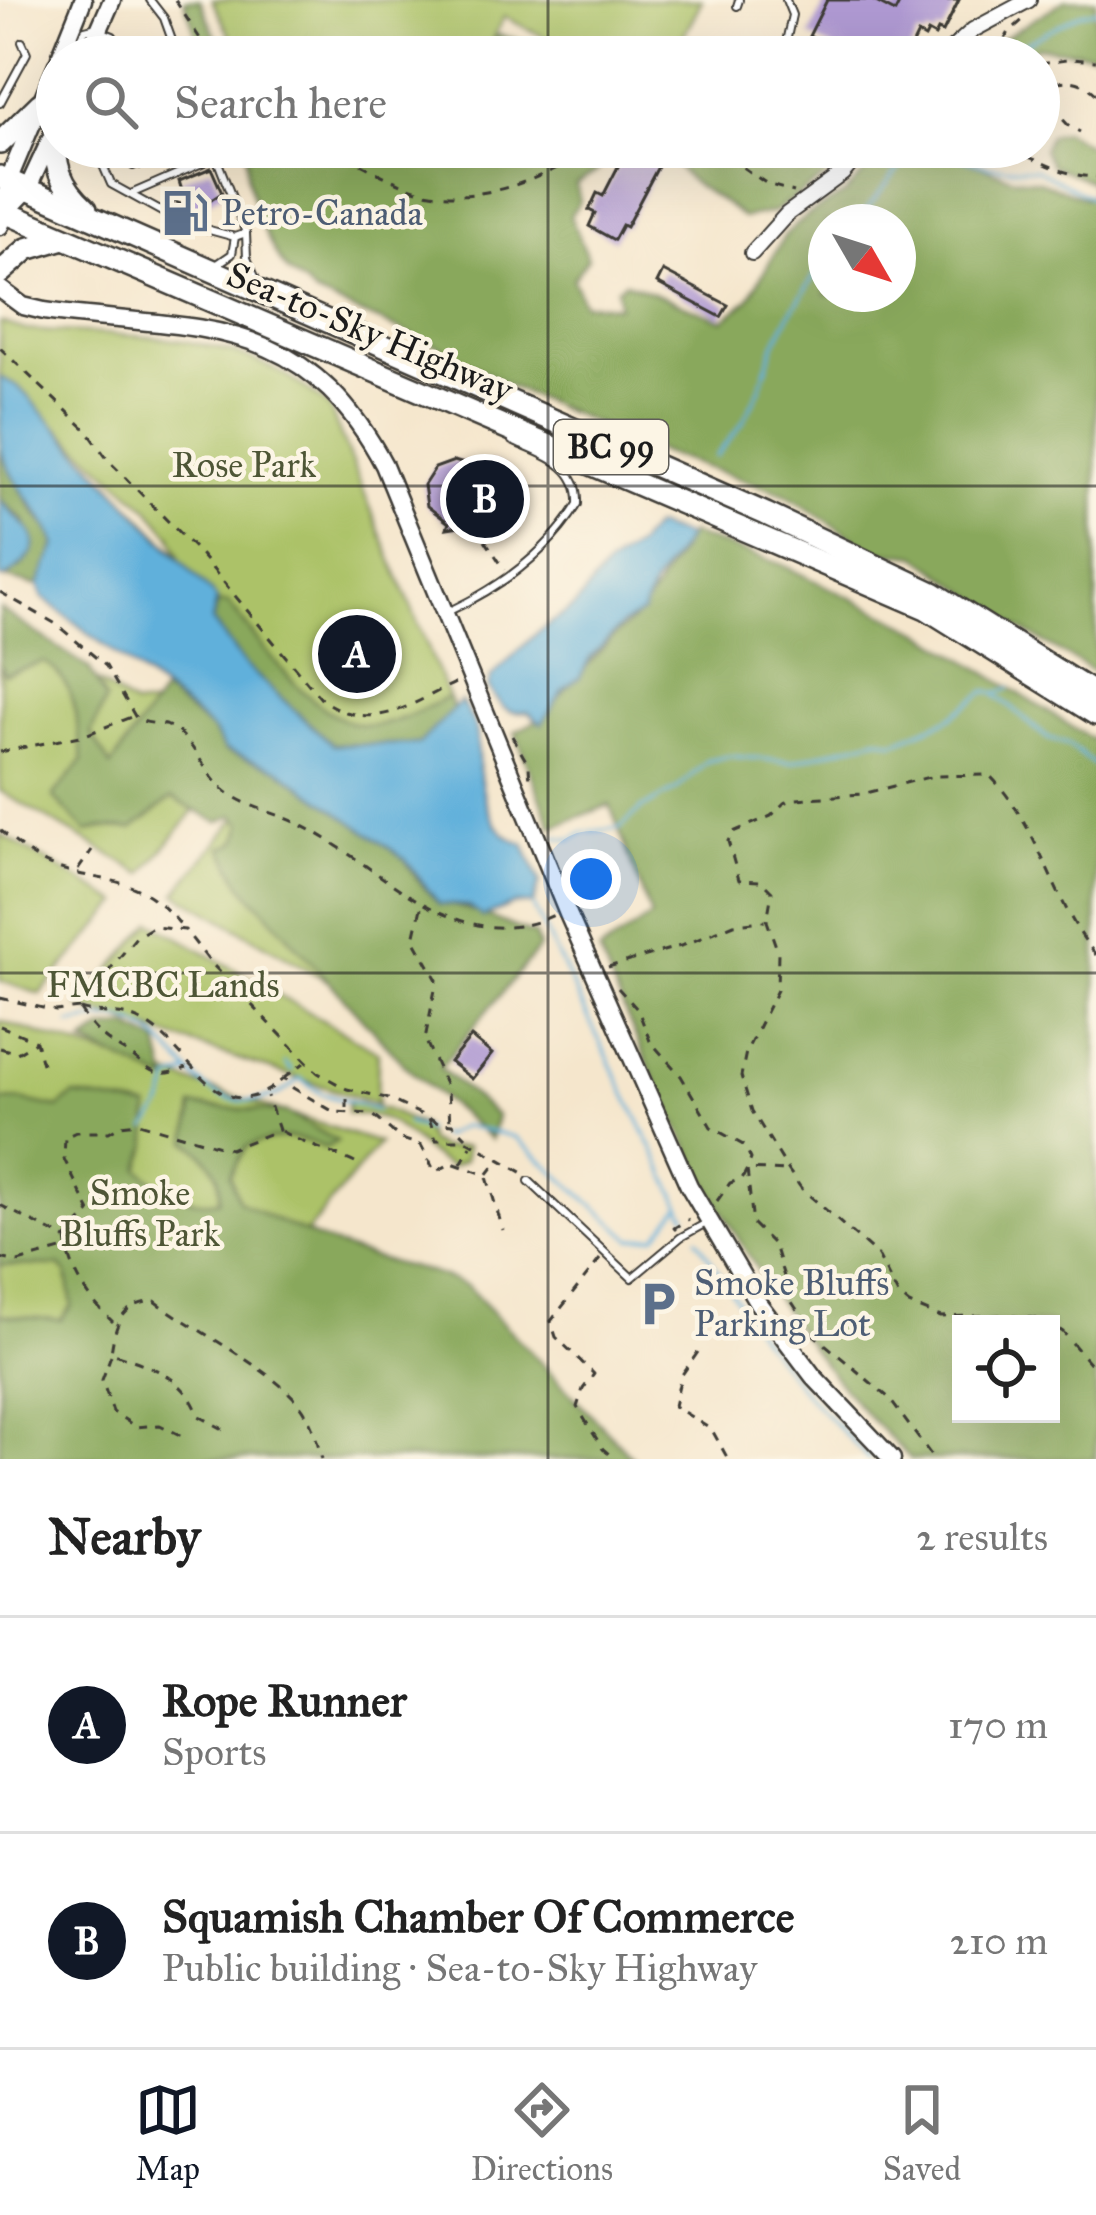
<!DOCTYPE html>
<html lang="en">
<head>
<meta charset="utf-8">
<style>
  body { margin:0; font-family:"IM FELL Great Primer",serif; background:#f2f2f2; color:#222 }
  .controls { position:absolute; right:36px; bottom:36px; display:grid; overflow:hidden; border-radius:0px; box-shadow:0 12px 48px #0002 }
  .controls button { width:108px; height:108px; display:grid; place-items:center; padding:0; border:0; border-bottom:3px solid #e0e0e0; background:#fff; color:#222; font:60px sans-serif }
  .compass { position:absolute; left:808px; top:204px; width:108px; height:108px; border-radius:50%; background:#fff; box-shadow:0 12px 48px #0002; rotate:129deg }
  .you { position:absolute; left:591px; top:879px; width:42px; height:42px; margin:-30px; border:9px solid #fff; border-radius:50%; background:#1a73e8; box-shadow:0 0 0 18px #1a73e833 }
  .badge { display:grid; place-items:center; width:78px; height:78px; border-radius:50%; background:#111827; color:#fff; font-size:39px; font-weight:700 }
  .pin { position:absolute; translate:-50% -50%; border:6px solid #fff; box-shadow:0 3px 12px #0006 }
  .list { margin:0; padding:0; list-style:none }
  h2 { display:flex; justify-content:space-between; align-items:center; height:156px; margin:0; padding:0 48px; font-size:51px }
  h2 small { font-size:39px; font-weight:400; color:#767676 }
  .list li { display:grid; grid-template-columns:78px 1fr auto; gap:36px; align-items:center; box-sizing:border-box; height:216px; padding:0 48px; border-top:3px solid #e0e0e0 }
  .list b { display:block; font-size:45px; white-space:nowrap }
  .list p { margin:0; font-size:39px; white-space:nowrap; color:#767676 }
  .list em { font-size:39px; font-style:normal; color:#767676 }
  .icon { flex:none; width:66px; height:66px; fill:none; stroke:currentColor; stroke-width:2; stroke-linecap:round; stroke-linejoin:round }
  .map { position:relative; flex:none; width:1096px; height:1459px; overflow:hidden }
  .search { position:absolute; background:#fff; box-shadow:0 12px 48px #0002; left:36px; right:36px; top:36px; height:132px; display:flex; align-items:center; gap:30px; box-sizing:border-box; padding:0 42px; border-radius:66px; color:#767676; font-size:45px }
  .sheet { height:588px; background:#fff }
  nav { display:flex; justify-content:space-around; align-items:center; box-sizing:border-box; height:168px; border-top:3px solid #e0e0e0; background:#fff; font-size:33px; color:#767676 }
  nav a { display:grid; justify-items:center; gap:6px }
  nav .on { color:#111827 }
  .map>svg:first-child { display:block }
  .green { fill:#acc267; stroke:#646f42; stroke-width:3; fill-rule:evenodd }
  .forest { fill:#89a85c; stroke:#52623c; stroke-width:3; fill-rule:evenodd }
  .water { fill:#61b0db; stroke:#3e667c; stroke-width:3 }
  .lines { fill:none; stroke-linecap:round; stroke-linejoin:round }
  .stream { stroke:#61b0db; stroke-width:3 }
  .building { fill:#af99d2 }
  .service-casing { stroke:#3d3a36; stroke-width:10 }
  .minor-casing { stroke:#3d3a36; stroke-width:18 }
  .tertiary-casing { stroke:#3d3a36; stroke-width:21 }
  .trunk-casing { stroke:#3d3a36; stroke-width:26 }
  .path { stroke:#3d3a36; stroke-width:3; stroke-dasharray:9 9; stroke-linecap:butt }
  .service { stroke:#fff; stroke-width:6 }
  .minor { stroke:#fff; stroke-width:14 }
  .tertiary { stroke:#fff; stroke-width:16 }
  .trunk { stroke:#fff; stroke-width:21 }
  .grid { fill:none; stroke:#1c1c1c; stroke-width:3; stroke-opacity:0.55 }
  .labels { text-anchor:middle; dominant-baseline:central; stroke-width:9; stroke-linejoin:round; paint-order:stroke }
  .shield { fill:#fcf5e5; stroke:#5f5d58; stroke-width:3 }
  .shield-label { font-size:33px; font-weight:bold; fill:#1c1c1c }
  .service-label { font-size:36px; fill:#4e5e75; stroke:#fcf5e5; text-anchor:start }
  .street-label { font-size:36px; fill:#1c1c1c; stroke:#fcf5e5 }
  .park-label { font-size:36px; fill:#4e5636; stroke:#fcf5e5 }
</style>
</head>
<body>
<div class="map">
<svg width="1096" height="1459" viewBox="0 0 1096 1459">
  <rect width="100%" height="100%" fill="#fcf5e5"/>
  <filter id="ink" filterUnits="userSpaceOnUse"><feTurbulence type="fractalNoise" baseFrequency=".00833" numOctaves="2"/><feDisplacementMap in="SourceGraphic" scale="24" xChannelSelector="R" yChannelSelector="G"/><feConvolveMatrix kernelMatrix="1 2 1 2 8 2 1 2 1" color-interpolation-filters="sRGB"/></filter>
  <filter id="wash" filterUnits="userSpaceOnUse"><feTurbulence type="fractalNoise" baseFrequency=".004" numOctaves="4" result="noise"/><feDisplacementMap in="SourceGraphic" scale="48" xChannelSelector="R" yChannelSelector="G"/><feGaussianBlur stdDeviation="2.7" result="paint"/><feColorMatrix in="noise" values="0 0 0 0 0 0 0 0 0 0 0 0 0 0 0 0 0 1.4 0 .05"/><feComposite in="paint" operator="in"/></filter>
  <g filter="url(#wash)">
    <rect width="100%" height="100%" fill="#f5e6cc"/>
    <g class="green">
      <path d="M212,0h490l-29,57h-88l-81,-40 -21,40h-239l-10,-13z"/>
      <path d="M0,322l26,8c111,8 215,-3 303,77l127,309 -72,59 -384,-367zM49,420l100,89 22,26 9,22z"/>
      <path d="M0,614l133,92 35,1 61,61 -86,106 -143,-83z"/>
      <path d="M263,785l87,209 -174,-101z"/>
      <path d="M0,834l119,69 -79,91 -40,-13z"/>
      <path d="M152,922l226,130 -1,52 -298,-97z"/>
      <path d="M0,1021l379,122 -255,316h-124z"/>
      <path d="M348,1101l39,9 35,16 7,16 13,6 24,-1 -1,13 -14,7c-24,-9 -41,-36 -65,-47 -11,-5 -27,-5 -39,-7z"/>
    </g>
    <g class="forest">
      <path d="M184,0h16l19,44 10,13h-25z"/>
      <path d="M1065,0h31v54l-58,-7 -18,10h-47z"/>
      <path d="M498,35l30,7 35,15h-83z"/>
      <path d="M1064,131l25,14 7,-2v530l-79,-46 -100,-71 -43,-5 -89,-57 -122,-41 -152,-66 -65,-38 -132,-55c-8,-12 -21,-15 -29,-26 -16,-20 -29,-57 -36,-82 -4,-13 0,-26 -4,-39h155l22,13 13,-4 4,-9h180l-23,25 -20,12 4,17 -10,15 18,42 -15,21 10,24 35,3 -1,-18 8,-6 98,38 25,-20 37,-65 26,-22 35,-20 42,-46h45l77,30 29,4 47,17 8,-5 -4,-12 -38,-15 -9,-16 6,-15zM826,222h72v72h-72z"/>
      <path d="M687,147h64l51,25 15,-8h12l-3,13 -53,35 -30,6c-23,-22 -46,-26 -67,-52z"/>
      <path d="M0,452l35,61 15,17 6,15 -18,41 -33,-8 17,-12 3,-45 -25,-21z"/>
      <path d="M690,534l90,30 140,67 176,111v717h-185c-147,-136 -235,-326 -312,-507l52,-35 -41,-112 -58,22 -37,-95 23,-12 75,-83 28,-24zM961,1324h90v90h-90z"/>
      <path d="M218,603h10c32,38 92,131 149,122 25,-3 48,-17 71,-28l6,12 -35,35 -86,1 -88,-80 -33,-44z"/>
      <path d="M0,609l89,59 17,32 -15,33 20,33 52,-74 50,39 12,20 53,18 127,90 11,19 23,26c34,2 63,20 96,31l4,13 -99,120 57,48 -6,23 -84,-71 -166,-184 -19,-37c15,-2 18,-9 20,-23l-7,-9 -17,7 -46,-24 -40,31 -31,-1 -14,4 -34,-35 30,-37c-7,-34 -6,-80 -39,-98l-40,12 -4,-11z"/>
      <path d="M128,1027l31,16 9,39 -84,-39 20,-14z"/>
      <path d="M74,1095l75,13 -1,38 -8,23c21,19 49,38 79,31 4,-29 -10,-42 -31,-59l5,-35 93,6 51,29 -12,7c-29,-14 -49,-12 -79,-1l-16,28 9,26c42,23 83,41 129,55 35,11 65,14 99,30l167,173h-634v-144l61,5 11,-14 -5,-32 -7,-8 -60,-1v-164l19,-1 39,8z"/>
    </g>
    <g class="water">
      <path d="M0,377l18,9 199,213 -5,22 33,44 88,80 86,-1 42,-43c5,10 16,23 16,35 2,38 4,97 47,108l16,37 -7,24 -18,-1 -32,13 -15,-11 -29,-2 -34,-45 -127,-90 -53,-19 -12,-19 -18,-16 -152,-117 -5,-12 18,-41c-12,-32 -42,-58 -54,-91 -2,-21 -2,-55 -2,-77z"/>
      <path d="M0,500c26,31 60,40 5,78h-5z"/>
      <path d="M654,526l34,11 -36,50 -9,26 -20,11 -33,34 -10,19 -17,13 -21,34 -14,-12c-24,3 -28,-6 -40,-25l3,-10 48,-46 35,-24 31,-39 33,-23z"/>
    </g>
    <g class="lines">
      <g class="stream">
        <path d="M1000,57l79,-43 17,-4"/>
        <path d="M929,147l58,19 48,3 61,31"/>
        <path d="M856,222l61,-75"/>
        <path d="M716,456l26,-32 18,-36 14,-43 16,-31 36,-56"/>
        <path d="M996,695l50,42 23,8 27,21"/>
        <path d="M556,837l15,3 13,-8 36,-4 21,-19 36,-20 30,-28 23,-5 61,6 87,-24 16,4 54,-23 38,-28 10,3 14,-6"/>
        <path d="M533,906l153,310"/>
        <path d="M70,1024c17,-2 41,-8 57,-3 56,17 65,90 132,79 19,-4 27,-8 41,-22l22,16 55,16"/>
        <path d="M285,1063l7,8"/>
        <path d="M407,1123l19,7"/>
        <path d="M147,1129l16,-24 8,-25 19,-7"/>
        <path d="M439,1135l5,1 19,-10 52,11 117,102 24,-3 25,-30"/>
        <path d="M697,1238l64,100 44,55 64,66"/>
      </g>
    </g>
    <g id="blocks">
      <g class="building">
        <path d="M827,0h45l23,12 6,-12h58l-16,32 -5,-2 -3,6 -7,-4 -3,6 -7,-4 -11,23h-57l-41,-21z"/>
        <path d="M637,147l16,4 -3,4 11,6 -35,66 -4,-2 -8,15 -25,-14 6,-13 -6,-3 8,-17 6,3 24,-47 7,4z"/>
        <path d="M211,168l11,25 -17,11 -7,15 -27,-11 3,-7 13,6 -8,-26z"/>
        <path d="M663,271l65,34 -7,12 -64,-34z"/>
        <path d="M454,461l24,7 13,-6 17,7 10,19 -7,21 -11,8h-18l-11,7 -24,4 2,-5 -22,-17 -3,-21 11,-17z"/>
        <path d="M471,1037l21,17 -20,25 -22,-17z"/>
      </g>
    </g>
  </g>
  <g filter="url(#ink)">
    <use href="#blocks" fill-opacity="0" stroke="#3d3a36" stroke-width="3"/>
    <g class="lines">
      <defs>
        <g id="service">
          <path d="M150,0l14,18 14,39"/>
          <path d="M786,0l6,15 -6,27"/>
          <path d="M737,6l2,-6"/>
          <path d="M72,57l13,-27 8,-2 20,8 12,21"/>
          <path d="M779,57l7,-15 29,15"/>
          <path d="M0,103l27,-50 -5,-11"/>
          <path d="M95,147l16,37 69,38 55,15"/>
          <path d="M126,147l-1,9 8,10 11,-5 7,-14"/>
          <path d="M141,165l11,-2 21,-16"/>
          <path d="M133,193l83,-36 30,76 -11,4 -3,17 -19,13"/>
          <path d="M246,233l1,25 11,26"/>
          <path d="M445,613c53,-24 102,-59 133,-109 2,-40 -35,-49 -66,-63"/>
          <path d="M529,1181l103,97 49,-41 27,-15"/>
        </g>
        <g id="minor">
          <path d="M943,57l30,-27 56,-30"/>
          <path d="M752,253l35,-39 56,-41 22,-26"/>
        </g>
        <g id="tertiary">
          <path d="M60,57l23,-57"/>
          <path d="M87,57l25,-57"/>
          <path d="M6,212l2,-31 49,-117"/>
          <path d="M0,226l6,-14 21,-22 26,-56"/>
          <path d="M0,289l23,17 21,5c150,21 257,-2 340,154l184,449 121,272 69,117 55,73 79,83"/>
        </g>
        <g id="trunk">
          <path d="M55,130c-1,35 4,55 31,79"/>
          <path d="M0,143l40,-39"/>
          <path d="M0,177l766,337 167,79 163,102"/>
          <path d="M0,210l926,398 170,106"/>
          <path d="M0,273l27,-24 37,-11"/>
        </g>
      </defs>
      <use href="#service" class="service-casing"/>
      <use href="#minor" class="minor-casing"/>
      <use href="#tertiary" class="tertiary-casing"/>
      <use href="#trunk" class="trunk-casing"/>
      <g class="path">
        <path d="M175,0l37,57"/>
        <path d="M1008,57l-6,-12 7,-13 16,-14"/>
        <path d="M1039,64l34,-5 23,2"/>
        <path d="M1039,90c20,-12 40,-13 57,4"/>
        <path d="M1039,93l30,33 11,6"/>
        <path d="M329,147c28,14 56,32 86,42 57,19 131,-10 178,-42"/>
        <path d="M713,147l54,37 27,8"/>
        <path d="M974,147c18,5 41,4 57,11 24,10 39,18 65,19"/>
        <path d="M0,348l86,81 22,31 93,95 121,145c52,34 84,6 133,-17"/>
        <path d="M485,540l20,30"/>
        <path d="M0,592l56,32 50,42 30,52c11,7 23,4 35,9 22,11 33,47 53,63 21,17 51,22 75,34 80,38 156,138 255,91"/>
        <path d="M512,736l17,30 1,16"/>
        <path d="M0,752l85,-17 46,-18"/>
        <path d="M0,830c14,11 30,26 47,34 60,24 88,4 137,65"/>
        <path d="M78,870l14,-20"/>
        <path d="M421,908l-7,31 23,41 -12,59 23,52 2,32"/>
        <path d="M1096,955c-45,-54 -56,-130 -107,-180l-56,1 -71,18 -66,5 -12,4 -13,13 -38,16 -5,9 11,39 22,1 11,11 -5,29 11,31 -1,38 -31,62 -5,24 11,35 37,60 12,17 77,68 20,39 11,9 32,13 62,-2 40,4 20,13 33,39"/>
        <path d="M608,967l76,-22 50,-21 31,-3"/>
        <path d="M618,988l20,22 12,31 31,35 30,51 34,19 6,13 -4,10 6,55 21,21 18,57 21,32 75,63 46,62"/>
        <path d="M0,998l56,13 23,-3 57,-71 17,-10 32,3 25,32 108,111 29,16 39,9 43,20 7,22h30l59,34"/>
        <path d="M80,1009c19,6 39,2 57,10 53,21 78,121 147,59l9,10 41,24 38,2 29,25 20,6 14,27 17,-9 35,12 11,-14"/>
        <path d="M80,1010c13,20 24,29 44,41 28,17 25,30 63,17"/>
        <path d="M0,1026l36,15 8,31"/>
        <path d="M0,1048l17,5 18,-11"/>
        <path d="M284,1078l20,-15"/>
        <path d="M347,1108v-19"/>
        <path d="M430,1118l8,5 15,1 13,13"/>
        <path d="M281,1131c24,14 49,20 74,32"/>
        <path d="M461,1164l10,-18"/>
        <path d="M487,1177l16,53"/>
        <path d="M717,1201l13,-18 12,-4 5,-10 40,2"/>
        <path d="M0,1205l66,34 24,-27 -26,-53 1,-22 11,-5h33l12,-7 18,-2 91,26 49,-19 -12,-34"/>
        <path d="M676,1230l-2,-2 15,-9"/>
        <path d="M66,1239c4,33 23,61 47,83"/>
        <path d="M0,1258l18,4 47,-13"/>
        <path d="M600,1259l-49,62 5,16 38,37 -11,15 -6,18 26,42 12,10"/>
        <path d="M698,1352l-17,24 -7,30 38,24 16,29"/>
        <path d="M111,1355l-9,25 11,32 23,15 24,-2 24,12"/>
        <path d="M223,1429l-24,-13c-14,-40 -50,-51 -88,-63 4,-29 11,-50 44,-52 38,29 129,73 151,113 8,14 12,30 16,45"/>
      </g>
      <use href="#service" class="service"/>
      <use href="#minor" class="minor"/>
      <use href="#tertiary" class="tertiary"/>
      <use href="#trunk" class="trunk"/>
    </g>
  </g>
  <path class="grid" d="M548,0v57M548,147v1312M0,486h1096M0,973h1096"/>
  <defs>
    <symbol id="fuel-bare" viewBox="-9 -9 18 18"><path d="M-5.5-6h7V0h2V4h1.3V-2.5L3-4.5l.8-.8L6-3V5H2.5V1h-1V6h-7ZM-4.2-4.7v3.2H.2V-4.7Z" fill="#5c6f8a" stroke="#fcf5e5" stroke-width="2.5" paint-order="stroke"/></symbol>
    <symbol id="parking-bare" viewBox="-9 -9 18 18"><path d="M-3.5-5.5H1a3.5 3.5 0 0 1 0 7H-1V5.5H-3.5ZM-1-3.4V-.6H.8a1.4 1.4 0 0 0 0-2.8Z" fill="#5c6f8a" stroke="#fcf5e5" stroke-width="2.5" paint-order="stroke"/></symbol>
  </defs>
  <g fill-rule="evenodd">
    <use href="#fuel-bare" x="152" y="180" width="66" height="66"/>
    <use href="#parking-bare" x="625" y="1271" width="66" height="66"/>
  </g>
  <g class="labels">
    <rect class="shield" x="554" y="420" width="114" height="54" rx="9"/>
    <g class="shield-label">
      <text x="611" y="447">BC 99</text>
    </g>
    <g class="service-label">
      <text x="221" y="213">Petro-Canada</text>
      <text x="694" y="1283">Smoke Bluffs<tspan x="694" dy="41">Parking Lot</tspan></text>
    </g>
    <g class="street-label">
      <text transform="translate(370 332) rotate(23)">Sea-to-Sky Highway</text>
    </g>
    <g class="park-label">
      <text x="244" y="465">Rose Park</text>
      <text x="163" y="985">FMCBC Lands</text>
      <text x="140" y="1193">Smoke<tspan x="140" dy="41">Bluffs Park</tspan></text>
    </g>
  </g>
</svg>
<div class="controls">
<button><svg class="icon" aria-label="locate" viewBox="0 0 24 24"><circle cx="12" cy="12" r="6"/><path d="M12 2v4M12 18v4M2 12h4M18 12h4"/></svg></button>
</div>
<svg class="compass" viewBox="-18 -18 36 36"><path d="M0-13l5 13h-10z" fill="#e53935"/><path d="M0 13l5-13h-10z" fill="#767676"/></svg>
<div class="you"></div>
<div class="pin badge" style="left:357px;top:654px">A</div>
<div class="pin badge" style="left:485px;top:499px">B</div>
<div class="search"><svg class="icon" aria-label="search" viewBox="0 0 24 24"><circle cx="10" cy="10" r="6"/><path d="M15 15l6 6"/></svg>Search here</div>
</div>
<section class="sheet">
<h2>Nearby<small>2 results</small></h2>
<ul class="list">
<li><span class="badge">A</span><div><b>Rope Runner</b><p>Sports</p></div><em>170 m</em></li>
<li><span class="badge">B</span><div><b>Squamish Chamber Of Commerce</b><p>Public building · Sea-to-Sky Highway</p></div><em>210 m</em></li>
</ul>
</section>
<nav>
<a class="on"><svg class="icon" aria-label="map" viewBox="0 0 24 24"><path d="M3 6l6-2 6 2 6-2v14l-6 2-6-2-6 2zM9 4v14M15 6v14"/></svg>Map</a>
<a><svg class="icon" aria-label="directions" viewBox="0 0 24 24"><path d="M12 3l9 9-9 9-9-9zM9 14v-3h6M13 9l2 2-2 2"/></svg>Directions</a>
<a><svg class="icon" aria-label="saved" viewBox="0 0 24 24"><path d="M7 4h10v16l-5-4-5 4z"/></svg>Saved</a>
</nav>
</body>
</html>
